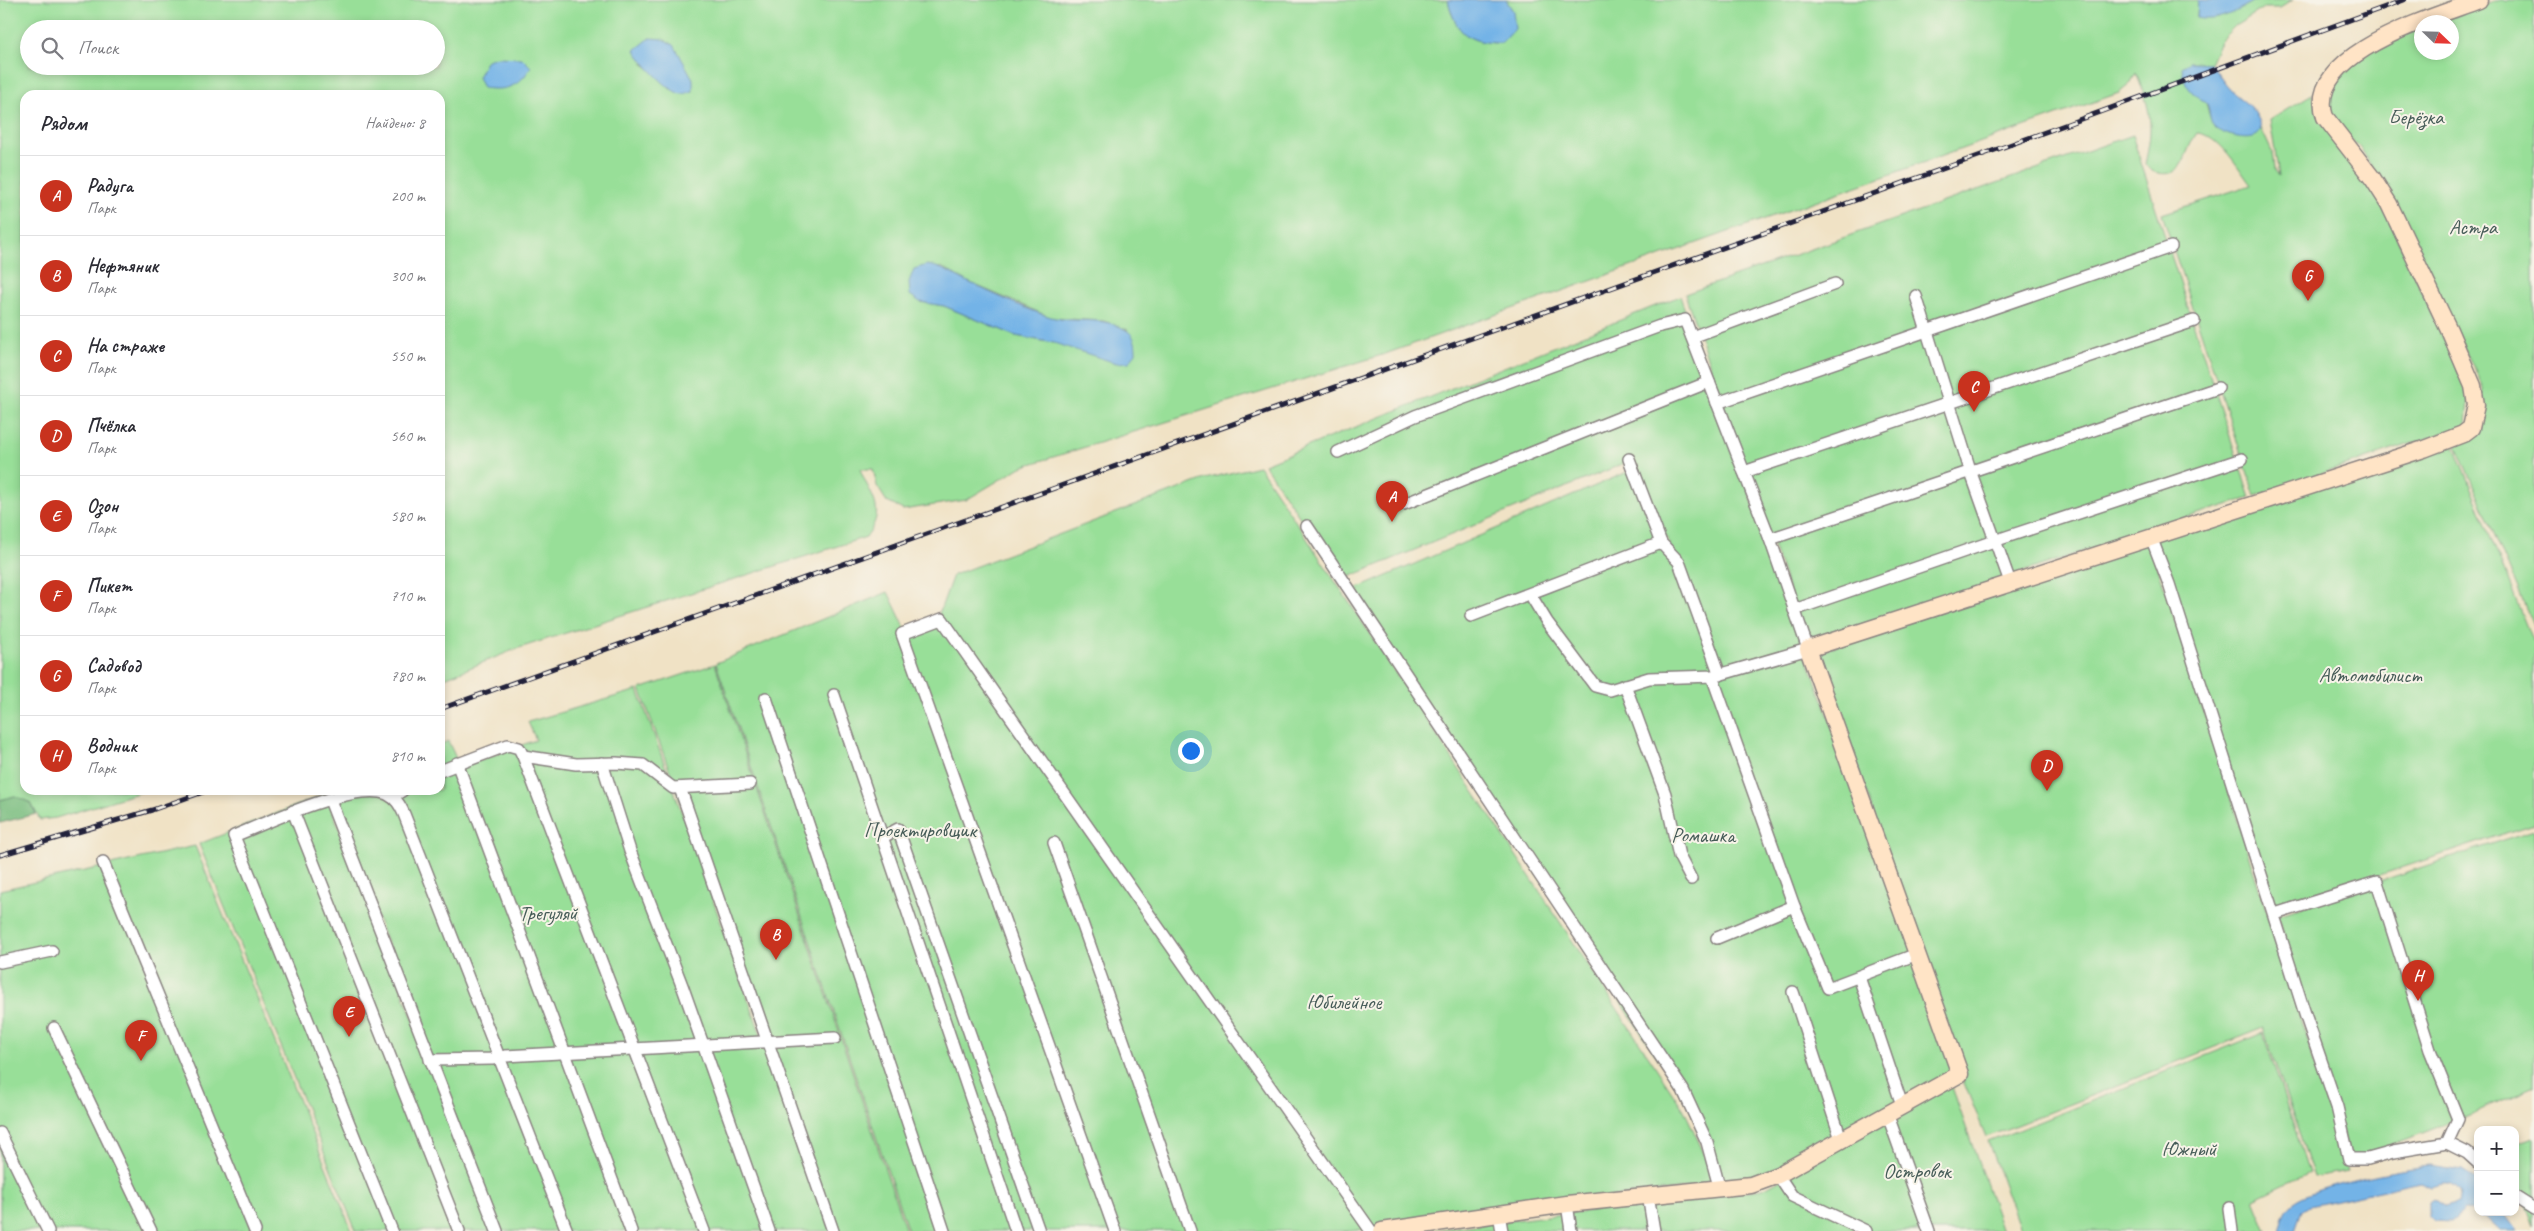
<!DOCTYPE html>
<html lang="ru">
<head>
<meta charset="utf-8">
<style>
  body { margin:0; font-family:Caveat,sans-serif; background:#f2f2f3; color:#2b2b33 }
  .controls { position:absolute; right:15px; bottom:15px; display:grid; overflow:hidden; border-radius:10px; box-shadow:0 2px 8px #0003 }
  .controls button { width:45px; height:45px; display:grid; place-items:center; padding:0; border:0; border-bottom:1px solid #e1e1e2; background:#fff; color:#2b2b33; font:25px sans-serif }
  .compass { position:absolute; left:2414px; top:15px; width:45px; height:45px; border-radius:50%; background:#fff; box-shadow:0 2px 8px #0003; rotate:113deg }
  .you { position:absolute; left:1190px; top:750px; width:18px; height:18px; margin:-12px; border:4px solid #fff; border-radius:50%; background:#1a73e8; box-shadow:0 0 0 8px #1a73e833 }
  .badge { display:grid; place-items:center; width:32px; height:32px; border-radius:50%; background:#c8321e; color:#fff; font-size:16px; font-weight:700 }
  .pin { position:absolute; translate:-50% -41px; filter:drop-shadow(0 1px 2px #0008) }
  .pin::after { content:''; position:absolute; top:26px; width:18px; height:15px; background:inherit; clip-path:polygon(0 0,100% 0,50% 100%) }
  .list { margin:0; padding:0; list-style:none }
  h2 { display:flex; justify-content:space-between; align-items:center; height:65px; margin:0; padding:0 20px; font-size:21px }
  h2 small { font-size:16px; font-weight:400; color:#7c7c81 }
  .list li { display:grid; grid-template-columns:32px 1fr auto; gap:15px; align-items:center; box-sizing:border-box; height:80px; padding:0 20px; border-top:1px solid #e1e1e2 }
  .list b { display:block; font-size:19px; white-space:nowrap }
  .list p { margin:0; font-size:16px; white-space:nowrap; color:#7c7c81 }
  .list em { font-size:16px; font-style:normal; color:#7c7c81 }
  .icon { flex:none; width:28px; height:28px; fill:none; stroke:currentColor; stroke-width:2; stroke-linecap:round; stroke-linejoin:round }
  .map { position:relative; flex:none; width:2534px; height:1231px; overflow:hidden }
  .search { position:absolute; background:#fff; box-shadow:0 2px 8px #0003; left:20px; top:20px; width:425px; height:55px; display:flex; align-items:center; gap:12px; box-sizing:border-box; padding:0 18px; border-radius:28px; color:#7c7c81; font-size:19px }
  .panel { position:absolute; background:#fff; box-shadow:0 2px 8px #0003; left:20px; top:90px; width:425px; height:705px; border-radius:15px }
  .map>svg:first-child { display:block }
  .green { fill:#98df98; stroke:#5d806a; fill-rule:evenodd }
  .forest { fill:#7abe80; stroke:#4e705e }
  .water { fill:#73b3e7; stroke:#4a6a91 }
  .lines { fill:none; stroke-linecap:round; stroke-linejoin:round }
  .street-casing { stroke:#898280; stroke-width:14 }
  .secondary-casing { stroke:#898280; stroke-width:19 }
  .street { stroke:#fff; stroke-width:11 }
  .secondary { stroke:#ffe4c6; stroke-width:16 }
  .rail-casing { stroke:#22223b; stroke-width:5 }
  .rail { stroke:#f7f3e8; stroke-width:3; stroke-dasharray:9; stroke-linecap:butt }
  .labels { text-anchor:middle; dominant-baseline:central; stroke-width:4; stroke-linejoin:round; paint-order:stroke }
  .park-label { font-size:21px; fill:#455b57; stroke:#f7f3e8 }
</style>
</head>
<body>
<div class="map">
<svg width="2534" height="1231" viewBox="0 0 2534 1231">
  <rect width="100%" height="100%" fill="#f7f3e8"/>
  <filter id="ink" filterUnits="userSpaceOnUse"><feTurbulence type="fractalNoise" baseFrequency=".02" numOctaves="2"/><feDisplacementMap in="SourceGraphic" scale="10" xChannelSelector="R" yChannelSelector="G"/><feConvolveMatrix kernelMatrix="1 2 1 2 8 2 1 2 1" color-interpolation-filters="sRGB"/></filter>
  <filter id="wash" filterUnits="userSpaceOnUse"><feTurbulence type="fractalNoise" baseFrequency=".0096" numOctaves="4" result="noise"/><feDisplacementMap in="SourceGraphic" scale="20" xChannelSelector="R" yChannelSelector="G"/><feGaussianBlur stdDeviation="1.12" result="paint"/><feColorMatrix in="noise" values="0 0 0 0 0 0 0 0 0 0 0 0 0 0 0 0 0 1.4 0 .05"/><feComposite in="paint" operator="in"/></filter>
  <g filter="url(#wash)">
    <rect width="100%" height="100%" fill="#f0e2c5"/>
    <g class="green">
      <path d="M0,0h1448c8,34 20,43 54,43l11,-32 -7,-11h692l-1,17 43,-8 16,-9h37l-13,8h-16l-29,18 -15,15 -10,22 -20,-1 2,30 14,11 5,18 46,13 3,-8 12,26 2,17 5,7 -9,-56 42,-26 9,28 49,57 96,208 3,13 -2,25 -212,71 -93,-282 89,-29c-13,-17 -31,-50 -54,-52 -15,20 -11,50 -46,38l-6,-7c9,-39 6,-54 -9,-91l-6,11 -11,9 -734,261 -364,113 -55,33 -63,10 -16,-8 -10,-16 -4,-17h-13c10,28 28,39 6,68l-350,112 -76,31v-585h-415v695h122l-91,28 -16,2 -9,-17 -16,-7 -15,4zM29,29h407v37h-407zM642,63l51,28 -23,-2 -17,-18zM941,267l25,14 86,37 52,3 24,9 -74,13 -38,-7 -72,-30 -24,-4z"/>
      <path d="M2500,0h34v627l-78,-182 23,-16 4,-42 -91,-188 -32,-51 -32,-32 2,-32 50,-42 41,-14 1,24h30v-30h-16z"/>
      <path d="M2132,135l118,363 -95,29 -347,118 -123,-351z"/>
      <path d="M1680,296l123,350 155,425 -189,102 -49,9 -30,-75 -338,-516 280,-121 90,206 3,-7 -93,-209 -290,120 -78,-116z"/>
      <path d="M2452,441l82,204v179l-257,85 -125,-372z"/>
      <path d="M1259,466l425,644 20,43 9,32 -254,29 -107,17h-444l-192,-568 172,-71 21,44 27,-14 17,-47 252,-96z"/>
      <path d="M2149,539l199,632 -34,6 -51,-149 -277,109 -24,-59 -143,-426z"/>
      <path d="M715,664l191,567h-70l-196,-542z"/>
      <path d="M638,690l193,541h-332l-170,-437 10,-4h101v-45l8,-4 12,26 76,-27 -8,-18z"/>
      <path d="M326,794l169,437h-139l-157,-387z"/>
      <path d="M2534,830v256l-57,26 -127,49 -72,-246z"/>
      <path d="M195,846l157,385h-352v-341z"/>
      <path d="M2263,1033l46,140 -55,26 13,32h-246l-33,-89z"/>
      <path d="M1951,1084l51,147h-574l335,-42z"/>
      <path d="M2534,1137v89l-19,-50v-32z"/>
    </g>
    <path class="forest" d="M15,796l16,7 5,11 -36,9v-23z"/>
    <g class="water">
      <path d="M1448,0h58l7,11 2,18 -13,14c-34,0 -46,-9 -54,-43z"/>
      <path d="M2198,0h58c-17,10 -38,23 -59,18z"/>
      <path d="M650,38l13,1 11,6 19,34v12c-3,1 -8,3 -12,3 -12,-2 -40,-33 -46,-44z"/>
      <path d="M497,57l25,1 9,9c-13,21 -25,24 -48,21l-5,-11 9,-17z"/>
      <path d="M2190,62l20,1c7,7 10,15 16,22 9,12 25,18 32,33 14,29 -29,20 -42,11 -8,-6 -5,-17 -9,-25 -2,-3 -7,-5 -9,-7 -11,-8 -15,-17 -16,-30z"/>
      <path d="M927,265c15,2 25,9 39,16 23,11 61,29 85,36 25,7 51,-2 75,13 9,5 10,14 10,23l-7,9 -13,1 -62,-20 -38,-7 -72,-30 -24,-4 -10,-7 -1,-13 5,-13z"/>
      <path d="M2430,1166l32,5 16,10v30l-14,-1 -14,12 -16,-1 -5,-5v-14l4,-3 12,8 14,-4 2,-10c-9,-12 -17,-10 -29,-6l-11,-5 -112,24 -7,5 -7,20h-16c3,-10 4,-21 13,-28 20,-17 110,-35 138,-37z"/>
      <path d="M2480,1212h23l14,19h-17z"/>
    </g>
  </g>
  <g filter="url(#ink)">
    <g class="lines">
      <defs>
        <g id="street">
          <path d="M1916,296l55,177 39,109"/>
          <path d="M1692,337l143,-53"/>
          <path d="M1717,403l454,-156"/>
          <path d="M1338,452l77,-36 245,-90 25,-6 85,219 38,110 -93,27 -66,2 -39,12 -15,-4 -48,-64 -17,-28"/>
          <path d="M1744,472l450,-151"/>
          <path d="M1404,504l305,-122"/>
          <path d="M1307,526l376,564 24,52 13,48"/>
          <path d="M2151,537l18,47 137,433 31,90 12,52h19l25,-7 54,-9 11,-24 -28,-69 -53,-168 -102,32"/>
          <path d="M1770,539l448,-151"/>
          <path d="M1661,543l18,19 41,113"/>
          <path d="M1794,610l200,-69 248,-82"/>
          <path d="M1471,616l190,-73 -32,-84"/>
          <path d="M1712,676l82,230 34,82 89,-34"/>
          <path d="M1625,685l40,109 14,62 12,23"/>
          <path d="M834,695l182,536"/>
          <path d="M766,698l178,533"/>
          <path d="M457,763l174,468"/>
          <path d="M602,763l28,88 53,137 86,243"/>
          <path d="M440,771l68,-26 11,3 4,8"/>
          <path d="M680,788l153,443"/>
          <path d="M392,797l11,-7"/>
          <path d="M330,800l167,431"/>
          <path d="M293,811l166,420"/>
          <path d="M883,837l15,-8 141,402"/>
          <path d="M1054,843l136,388"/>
          <path d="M103,862l152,369"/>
          <path d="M1717,938l77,-32"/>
          <path d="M0,962l52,-11"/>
          <path d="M1859,977l43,128"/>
          <path d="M1793,992l48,147"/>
          <path d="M54,1028l97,203"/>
          <path d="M430,1060l63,-1 12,-3 330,-18"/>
          <path d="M1887,1113l42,118"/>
          <path d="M0,1133l48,98"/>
          <path d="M2447,1143l20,10 11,10"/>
          <path d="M1778,1175l14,21 74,35"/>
          <path d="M1648,1195l6,36"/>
          <path d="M2515,1197l19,12"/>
          <path d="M1567,1204l4,27"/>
          <path d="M2229,1208l3,23"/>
          <path d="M1499,1214l3,17"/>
          <path d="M392,1231l-158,-395c32,-13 121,-55 153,-42 9,4 13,11 17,20l163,417"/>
          <path d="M704,1231l-181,-475 53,8 40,-1 27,2 30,23 77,-4"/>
          <path d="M1115,1231l-213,-597 40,-15 429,612"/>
        </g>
        <path id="secondary" d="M1382,1231l185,-27 184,-19 27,-10 182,-101 -152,-425 616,-200 39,-15 8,-6 5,-23 -3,-19 -24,-56 -60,-126 -16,-25 -48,-62c-22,-64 113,-101 154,-117"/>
      </defs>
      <use href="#street" class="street-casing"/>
      <use href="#secondary" class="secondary-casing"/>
      <use href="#street" class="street"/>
      <use href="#secondary" class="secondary"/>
      <defs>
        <g id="rail">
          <path d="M440,709l1630,-586 334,-123"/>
          <path d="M0,855l152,-45 57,-20"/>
        </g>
      </defs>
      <use href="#rail" class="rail-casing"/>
      <use href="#rail" class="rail"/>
    </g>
  </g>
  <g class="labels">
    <g class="park-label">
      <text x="2416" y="117">Берёзка</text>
      <text x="2473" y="227">Астра</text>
      <text x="2370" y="675">Автомобилист</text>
      <text x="920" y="830">Проектировщик</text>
      <text x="1703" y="835">Ромашка</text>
      <text x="548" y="913">Трегуляй</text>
      <text x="1344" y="1002">Юбилейное</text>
      <text x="2189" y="1149">Южный</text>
      <text x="1917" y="1171">Островок</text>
    </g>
  </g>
</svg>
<div class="controls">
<button>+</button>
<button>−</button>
</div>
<svg class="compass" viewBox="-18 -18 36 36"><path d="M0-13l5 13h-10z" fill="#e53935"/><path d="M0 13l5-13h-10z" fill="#7c7c81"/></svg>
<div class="you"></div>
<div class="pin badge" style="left:1392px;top:522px">A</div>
<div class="pin badge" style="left:776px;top:960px">B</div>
<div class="pin badge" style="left:1974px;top:412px">C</div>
<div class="pin badge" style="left:2047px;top:791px">D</div>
<div class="pin badge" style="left:349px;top:1037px">E</div>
<div class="pin badge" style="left:141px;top:1061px">F</div>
<div class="pin badge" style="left:2308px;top:301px">G</div>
<div class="pin badge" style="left:2418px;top:1001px">H</div>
<div class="search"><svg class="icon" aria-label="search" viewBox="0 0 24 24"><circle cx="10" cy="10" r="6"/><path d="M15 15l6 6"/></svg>Поиск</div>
<section class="panel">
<h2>Рядом<small>Найдено: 8</small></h2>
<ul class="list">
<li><span class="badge">A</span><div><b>Радуга</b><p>Парк</p></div><em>200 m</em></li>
<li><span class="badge">B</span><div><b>Нефтяник</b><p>Парк</p></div><em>300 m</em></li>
<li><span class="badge">C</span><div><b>На страже</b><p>Парк</p></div><em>550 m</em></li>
<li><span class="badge">D</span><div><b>Пчёлка</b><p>Парк</p></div><em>560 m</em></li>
<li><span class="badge">E</span><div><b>Озон</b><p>Парк</p></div><em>580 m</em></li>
<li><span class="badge">F</span><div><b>Пикет</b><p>Парк</p></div><em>710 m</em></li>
<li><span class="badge">G</span><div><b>Садовод</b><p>Парк</p></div><em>780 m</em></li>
<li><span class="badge">H</span><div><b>Водник</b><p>Парк</p></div><em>810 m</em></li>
</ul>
</section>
</div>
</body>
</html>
